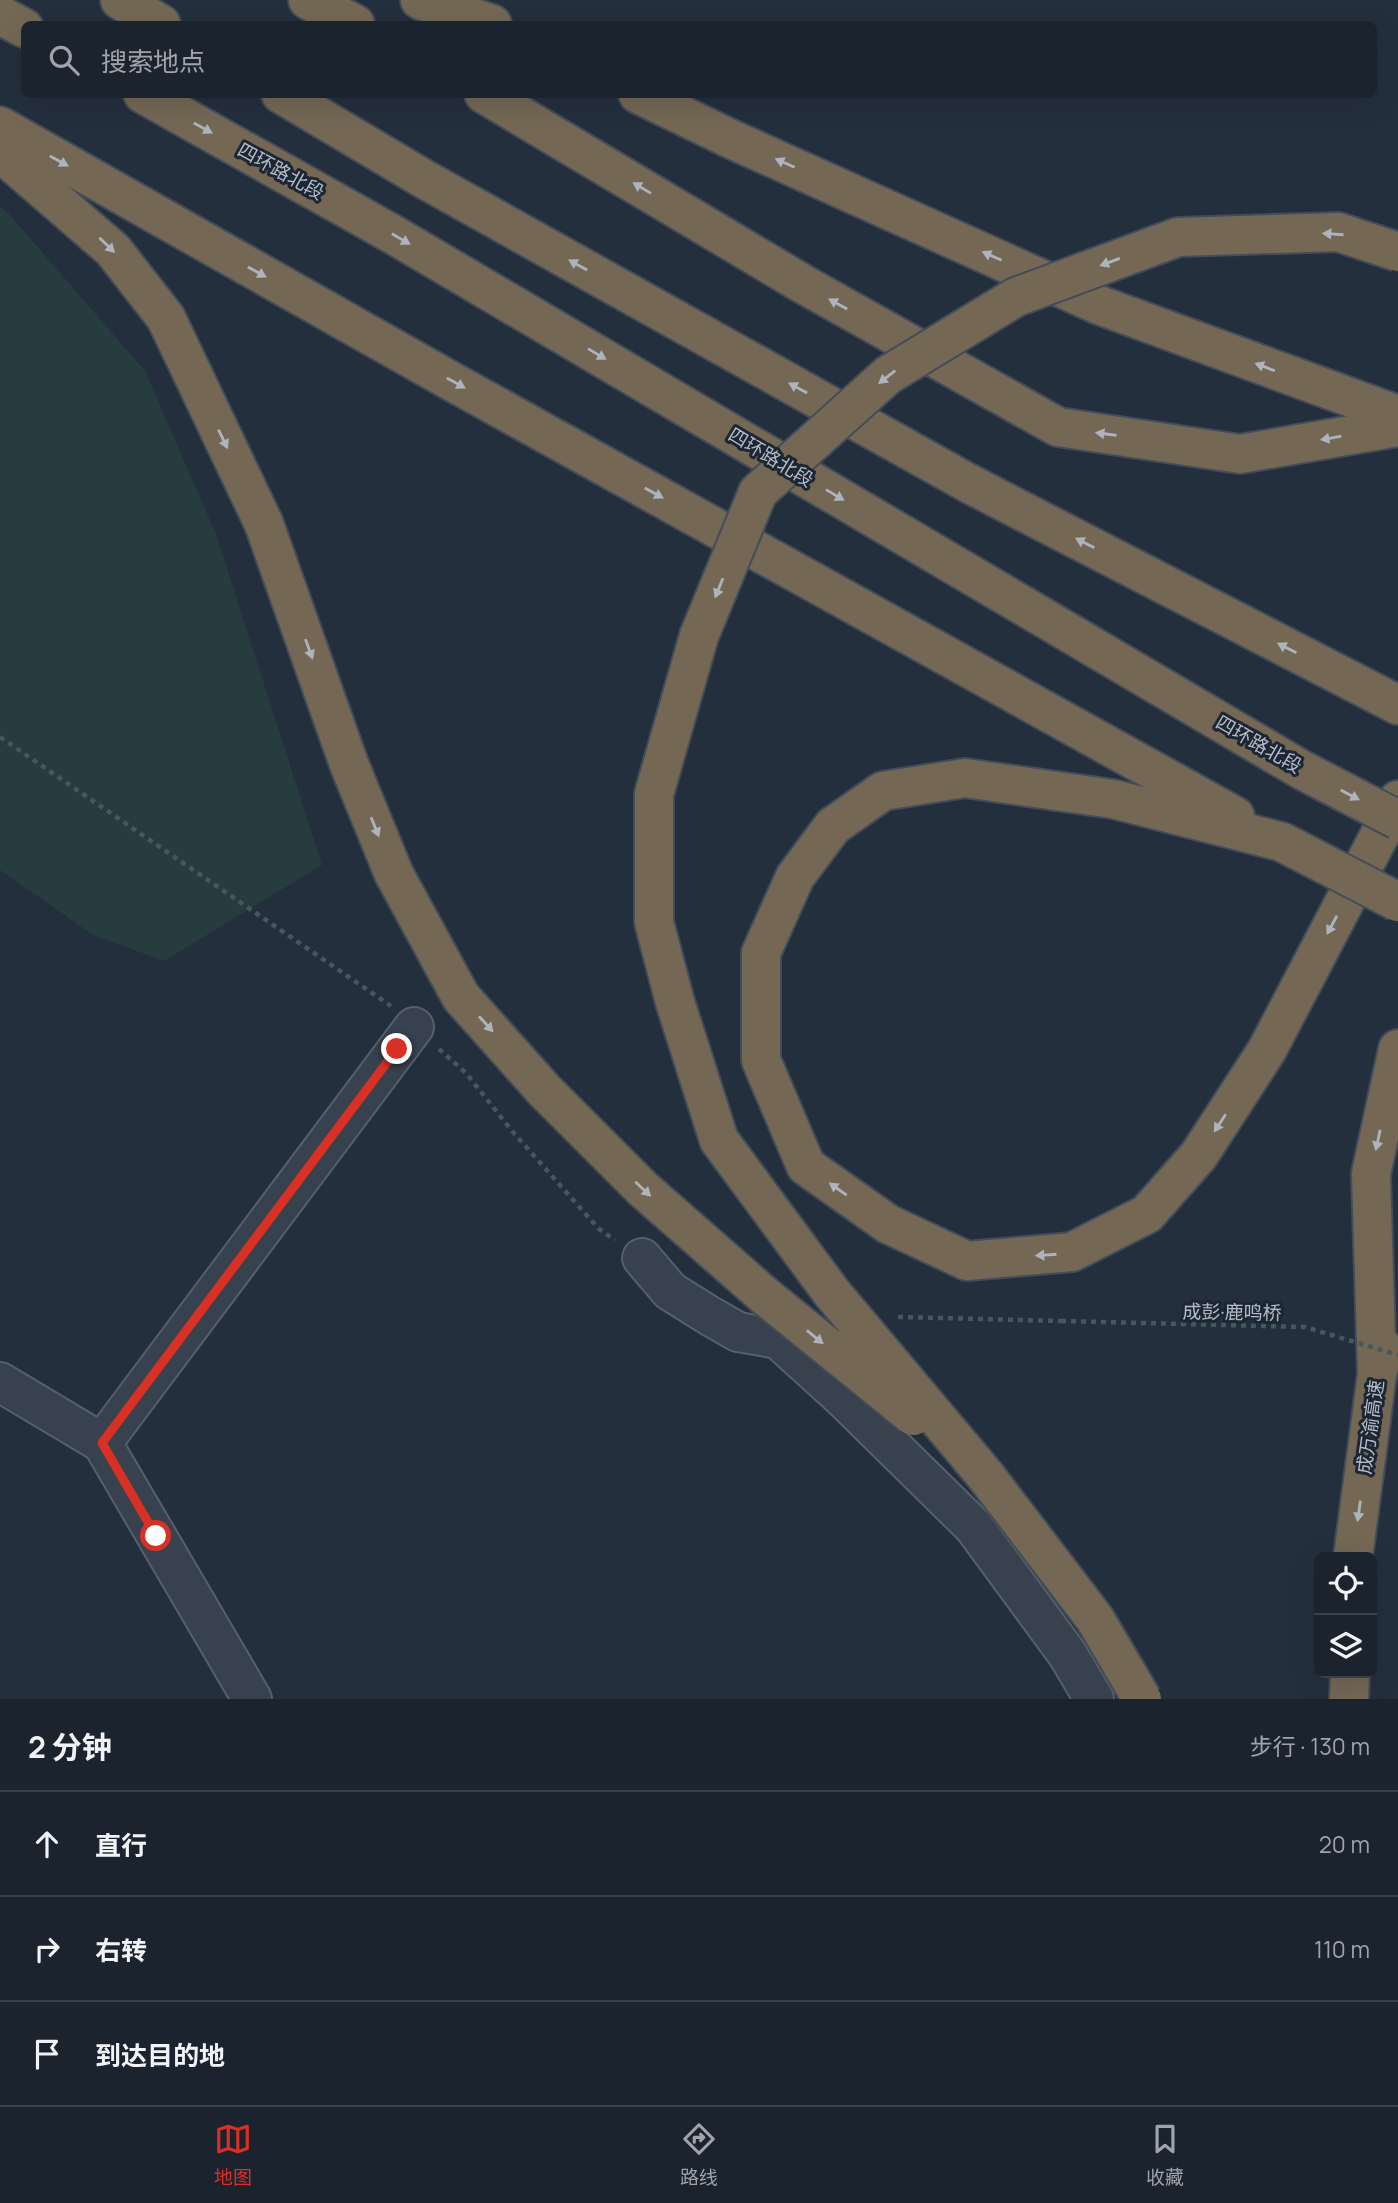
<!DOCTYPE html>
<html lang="zh">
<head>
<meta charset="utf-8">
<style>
  body { margin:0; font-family:Manrope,"Noto Sans SC",sans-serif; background:#242b36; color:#f1f3f6 }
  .controls { position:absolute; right:21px; bottom:21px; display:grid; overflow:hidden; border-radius:10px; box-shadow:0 7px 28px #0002 }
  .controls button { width:63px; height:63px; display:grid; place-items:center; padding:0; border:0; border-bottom:2px solid #39404a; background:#1b232e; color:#f1f3f6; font:35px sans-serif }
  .stop { position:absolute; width:21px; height:21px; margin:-16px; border:5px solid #d93025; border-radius:50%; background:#fff }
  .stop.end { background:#d93025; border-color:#fff; box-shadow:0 2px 7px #0008 }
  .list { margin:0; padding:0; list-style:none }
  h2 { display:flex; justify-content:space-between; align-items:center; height:91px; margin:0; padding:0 28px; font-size:30px }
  h2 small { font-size:23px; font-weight:400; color:#a0a4aa }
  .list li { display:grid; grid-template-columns:46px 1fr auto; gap:21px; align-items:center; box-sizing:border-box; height:105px; padding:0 28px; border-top:2px solid #39404a }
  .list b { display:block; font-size:26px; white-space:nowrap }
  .list em { font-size:23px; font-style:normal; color:#a0a4aa }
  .icon { flex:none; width:38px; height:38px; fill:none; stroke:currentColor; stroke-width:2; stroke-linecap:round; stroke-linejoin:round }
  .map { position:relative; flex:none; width:1398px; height:1699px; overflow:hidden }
  .search { position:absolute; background:#1b232e; box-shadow:0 7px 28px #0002; left:21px; right:21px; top:21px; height:77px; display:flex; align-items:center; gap:18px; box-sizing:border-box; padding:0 24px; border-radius:10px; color:#a0a4aa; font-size:26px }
  .sheet { height:406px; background:#1b232e }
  nav { display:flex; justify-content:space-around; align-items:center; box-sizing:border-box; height:98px; border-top:2px solid #39404a; background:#1b232e; font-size:19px; color:#a0a4aa }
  nav a { display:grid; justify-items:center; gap:4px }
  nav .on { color:#d93025 }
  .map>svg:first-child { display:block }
  .green { fill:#263c3f }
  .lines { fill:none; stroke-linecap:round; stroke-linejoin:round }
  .minor-casing { stroke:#565f6c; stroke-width:42 }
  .highway-casing { stroke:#434c59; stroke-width:42 }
  .path { stroke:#44595c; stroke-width:4.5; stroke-dasharray:5 5; stroke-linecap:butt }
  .minor { stroke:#38414e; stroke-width:38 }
  .highway { stroke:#746855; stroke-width:38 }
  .highway-bridge-casing { stroke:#434c59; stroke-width:42; stroke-linecap:butt }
  .path-bridge { stroke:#44595c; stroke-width:4.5; stroke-dasharray:5 5; stroke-linecap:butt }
  .highway-bridge { stroke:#746855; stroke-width:38 }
  .oneway { fill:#aeb4bd }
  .route { stroke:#d93025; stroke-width:9 }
  .labels { text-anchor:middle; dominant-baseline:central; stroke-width:6; stroke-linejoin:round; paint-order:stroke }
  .street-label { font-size:19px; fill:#b4bcc9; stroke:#1d2633 }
</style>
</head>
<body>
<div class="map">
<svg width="1398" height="1699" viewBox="0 0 1398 1699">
  <rect width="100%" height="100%" fill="#242f3e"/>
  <path class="green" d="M0,207l9,7 136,157 71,163 106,331 -158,96 -71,-26 -93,-65z"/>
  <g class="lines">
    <defs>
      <g id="minor">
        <path d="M642,1258l28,33 40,25 28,16 40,7 66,60 130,128 94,128 26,44"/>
        <path d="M0,1382l102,61 150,256"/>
        <path d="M102,1443l312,-416"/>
      </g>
      <g id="highway">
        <path d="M120,0l41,24"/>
        <path d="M308,0l47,24"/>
        <path d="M420,0l72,24"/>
        <path d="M0,15l24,13"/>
        <path d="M143,94l251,141 908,535"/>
        <path d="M281,94l143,85 544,304 430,222"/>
        <path d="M484,94l319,190 255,143 182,27 158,-27"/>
        <path d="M638,94l93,45 368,166 299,110"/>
        <path d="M0,126l451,255 784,435"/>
        <path d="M0,152l113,98 53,68 98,206 85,240"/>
        <path d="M1282,842l-169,-43 -148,-21 -82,13 -50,35 -38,51 -34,76v107l45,106 82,58 79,37 105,-9 75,-38 52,-59 68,-105 131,-250"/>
        <path d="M1377,1374l-6,-200 27,-125"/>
        <path d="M1353,1557l24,-183 7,-25"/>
        <path d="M1349,1699l1,-26"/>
      </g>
    </defs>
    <use href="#minor" class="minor-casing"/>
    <use href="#highway" class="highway-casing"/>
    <g class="path">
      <path d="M0,737l391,269"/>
      <path d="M439,1049l27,24 46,58 87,98 16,11"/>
      <path d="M898,1317l163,4"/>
    </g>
    <use href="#minor" class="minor"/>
    <use href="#highway" class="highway"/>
    <defs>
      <g id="highway-bridge">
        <path d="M349,764l45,110 67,123 83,93 99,99 122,107 148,120"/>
        <path d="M1302,770l96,50"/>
        <path d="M1282,842l116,60"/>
        <path d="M1142,1699l-47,-80 -110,-144 -153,-182 -113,-153 -44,-138 -21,-80v-128l45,-158 59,-144 130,-117 128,-78 162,-60 160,-5 60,20"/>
      </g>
    </defs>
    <use href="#highway-bridge" class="highway-bridge-casing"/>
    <path class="path-bridge" d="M1061,1321l244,6 93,28"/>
    <use href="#highway-bridge" class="highway-bridge"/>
  </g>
  <defs><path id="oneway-solid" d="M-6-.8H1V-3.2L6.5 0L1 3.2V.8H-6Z" transform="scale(1.75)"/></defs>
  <g class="oneway">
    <use href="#oneway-solid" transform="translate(203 128) rotate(29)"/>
    <use href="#oneway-solid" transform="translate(59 161) rotate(29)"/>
    <use href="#oneway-solid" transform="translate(785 163) rotate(-156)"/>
    <use href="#oneway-solid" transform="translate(642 188) rotate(-149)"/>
    <use href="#oneway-solid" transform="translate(1333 234) rotate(-176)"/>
    <use href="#oneway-solid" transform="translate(401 239) rotate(30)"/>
    <use href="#oneway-solid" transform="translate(107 245) rotate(44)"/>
    <use href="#oneway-solid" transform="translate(992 256) rotate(-156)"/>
    <use href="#oneway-solid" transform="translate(1110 262) rotate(160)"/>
    <use href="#oneway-solid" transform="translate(578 265) rotate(-151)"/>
    <use href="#oneway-solid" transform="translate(257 272) rotate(29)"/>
    <use href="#oneway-solid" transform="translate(838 304) rotate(-151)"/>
    <use href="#oneway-solid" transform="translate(597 354) rotate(31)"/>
    <use href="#oneway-solid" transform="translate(1265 367) rotate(-159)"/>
    <use href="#oneway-solid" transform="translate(887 377) rotate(142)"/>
    <use href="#oneway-solid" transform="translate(456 383) rotate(29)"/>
    <use href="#oneway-solid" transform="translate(798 388) rotate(-151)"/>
    <use href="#oneway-solid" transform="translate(1106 434) rotate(-172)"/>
    <use href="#oneway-solid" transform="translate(1331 438) rotate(170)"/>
    <use href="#oneway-solid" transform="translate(223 439) rotate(64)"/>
    <use href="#oneway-solid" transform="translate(654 493) rotate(29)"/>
    <use href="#oneway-solid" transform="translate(835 495) rotate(31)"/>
    <use href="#oneway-solid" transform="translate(1085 543) rotate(-153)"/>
    <use href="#oneway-solid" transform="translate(719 588) rotate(112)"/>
    <use href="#oneway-solid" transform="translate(1287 648) rotate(-153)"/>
    <use href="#oneway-solid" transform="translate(309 649) rotate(70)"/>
    <use href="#oneway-solid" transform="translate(1350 795) rotate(28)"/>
    <use href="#oneway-solid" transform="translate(375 827) rotate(68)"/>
    <use href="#oneway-solid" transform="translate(1332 925) rotate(118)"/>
    <use href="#oneway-solid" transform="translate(486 1024) rotate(48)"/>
    <use href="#oneway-solid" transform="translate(1220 1123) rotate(123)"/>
    <use href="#oneway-solid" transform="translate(1378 1140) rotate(102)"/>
    <use href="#oneway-solid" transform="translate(643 1189) rotate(43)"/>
    <use href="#oneway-solid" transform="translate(838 1189) rotate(-145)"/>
    <use href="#oneway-solid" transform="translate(1046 1255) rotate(176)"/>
    <use href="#oneway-solid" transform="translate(815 1337) rotate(39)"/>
    <use href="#oneway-solid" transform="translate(1359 1511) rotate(98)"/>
  </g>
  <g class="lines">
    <path class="route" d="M156,1536l-54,-93 295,-394"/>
  </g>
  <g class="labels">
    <g class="street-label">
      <text transform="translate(281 171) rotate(29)">四环路北段</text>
      <text transform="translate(771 457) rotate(31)">四环路北段</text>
      <text transform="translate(1259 744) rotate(30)">四环路北段</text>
      <text transform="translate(1232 1312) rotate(1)">成彭·鹿鸣桥</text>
      <text transform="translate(1370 1427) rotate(-82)">成万渝高速</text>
    </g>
  </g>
</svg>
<div class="controls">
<button><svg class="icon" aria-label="locate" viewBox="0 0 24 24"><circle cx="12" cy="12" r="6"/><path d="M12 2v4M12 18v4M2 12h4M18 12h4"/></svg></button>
<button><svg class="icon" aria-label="layers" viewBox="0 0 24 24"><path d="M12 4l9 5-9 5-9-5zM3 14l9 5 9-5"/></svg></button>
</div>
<div class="stop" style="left:156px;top:1536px"></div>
<div class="stop end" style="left:397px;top:1049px"></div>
<div class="search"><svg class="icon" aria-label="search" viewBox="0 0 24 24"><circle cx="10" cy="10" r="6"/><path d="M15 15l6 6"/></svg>搜索地点</div>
</div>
<section class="sheet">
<h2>2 分钟<small>步行 · 130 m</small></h2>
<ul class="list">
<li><svg class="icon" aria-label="ahead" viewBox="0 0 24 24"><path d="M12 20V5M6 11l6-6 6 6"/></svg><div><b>直行</b></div><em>20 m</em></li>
<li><svg class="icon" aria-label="right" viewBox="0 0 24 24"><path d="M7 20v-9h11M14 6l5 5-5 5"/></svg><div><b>右转</b></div><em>110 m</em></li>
<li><svg class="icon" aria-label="arrive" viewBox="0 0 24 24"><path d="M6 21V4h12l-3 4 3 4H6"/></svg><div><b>到达目的地</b></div></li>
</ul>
</section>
<nav>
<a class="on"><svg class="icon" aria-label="map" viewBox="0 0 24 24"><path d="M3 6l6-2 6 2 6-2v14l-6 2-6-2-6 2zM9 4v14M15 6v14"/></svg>地图</a>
<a><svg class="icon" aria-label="directions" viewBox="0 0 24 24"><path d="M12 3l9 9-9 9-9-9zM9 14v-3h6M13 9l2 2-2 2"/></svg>路线</a>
<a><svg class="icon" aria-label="saved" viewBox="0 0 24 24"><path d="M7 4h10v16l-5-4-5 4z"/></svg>收藏</a>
</nav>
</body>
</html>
